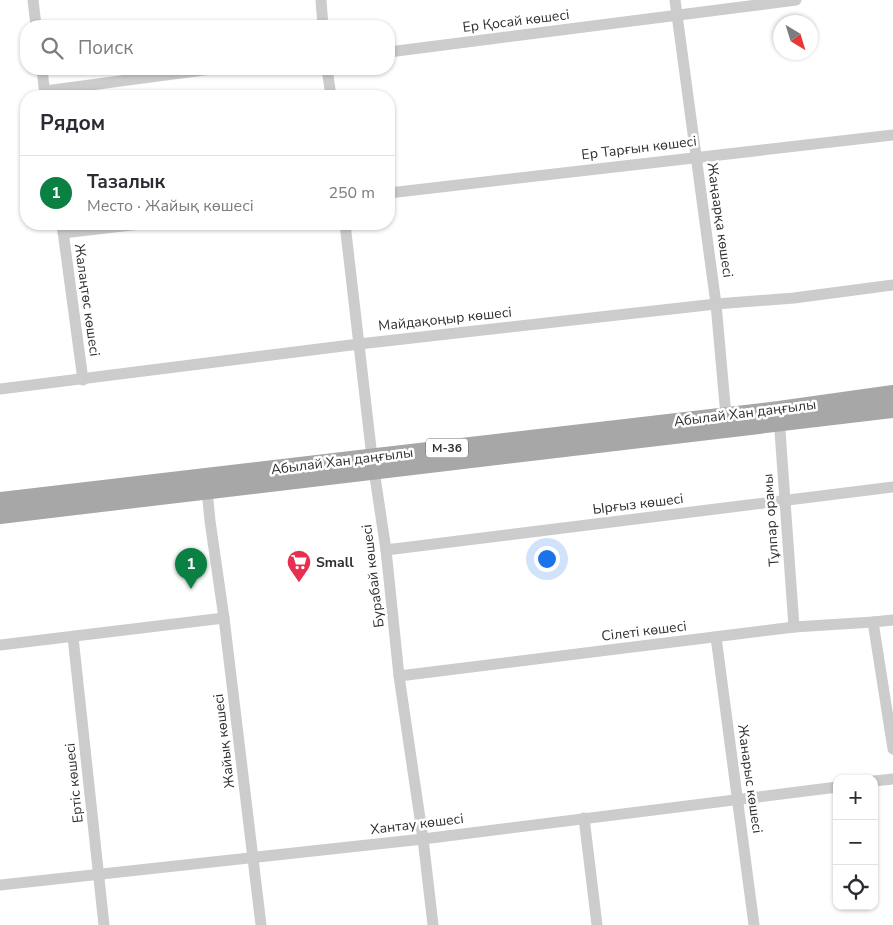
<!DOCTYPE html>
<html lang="ru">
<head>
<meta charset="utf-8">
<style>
  body { margin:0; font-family:"Nunito Sans",sans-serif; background:#f2f2f3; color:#2b2b33 }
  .controls { position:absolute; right:15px; bottom:15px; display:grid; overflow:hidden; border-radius:10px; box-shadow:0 1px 4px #0004 }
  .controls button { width:45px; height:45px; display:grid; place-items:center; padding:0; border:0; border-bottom:1px solid #e1e1e2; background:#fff; color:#2b2b33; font:25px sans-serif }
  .compass { position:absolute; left:773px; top:15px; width:45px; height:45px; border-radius:50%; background:#fff; box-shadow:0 1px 4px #0004; rotate:142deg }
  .you { position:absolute; left:546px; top:558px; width:18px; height:18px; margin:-12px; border:4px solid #fff; border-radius:50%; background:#1a73e8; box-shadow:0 0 0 8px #1a73e833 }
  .badge { display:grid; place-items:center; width:32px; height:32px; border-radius:50%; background:#0b8043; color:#fff; font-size:16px; font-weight:700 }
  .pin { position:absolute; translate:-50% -41px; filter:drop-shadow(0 1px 2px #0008) }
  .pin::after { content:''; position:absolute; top:26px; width:18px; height:15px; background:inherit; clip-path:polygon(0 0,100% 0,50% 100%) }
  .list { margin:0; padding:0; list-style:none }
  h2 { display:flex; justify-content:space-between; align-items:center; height:65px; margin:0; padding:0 20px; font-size:21px }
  h2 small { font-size:16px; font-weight:400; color:#7c7c81 }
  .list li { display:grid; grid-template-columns:32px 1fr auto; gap:15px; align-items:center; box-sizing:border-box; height:75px; padding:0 20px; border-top:1px solid #e1e1e2 }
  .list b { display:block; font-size:19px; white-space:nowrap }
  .list p { margin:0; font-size:16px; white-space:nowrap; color:#7c7c81 }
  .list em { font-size:16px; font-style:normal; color:#7c7c81 }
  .icon { flex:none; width:28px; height:28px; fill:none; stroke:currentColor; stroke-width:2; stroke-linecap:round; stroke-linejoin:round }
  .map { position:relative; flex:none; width:893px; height:925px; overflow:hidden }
  .search { position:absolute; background:#fff; box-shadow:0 1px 4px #0004; left:20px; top:20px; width:375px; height:55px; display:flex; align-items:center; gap:12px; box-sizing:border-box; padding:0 18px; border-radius:20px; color:#7c7c81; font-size:19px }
  .panel { position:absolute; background:#fff; box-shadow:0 1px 4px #0004; left:20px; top:90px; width:375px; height:140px; border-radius:20px }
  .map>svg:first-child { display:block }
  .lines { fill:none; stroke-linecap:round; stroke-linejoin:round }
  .street { stroke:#ccc; stroke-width:11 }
  .primary { stroke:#a7a7a7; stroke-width:18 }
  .labels { text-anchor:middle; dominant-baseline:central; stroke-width:5; stroke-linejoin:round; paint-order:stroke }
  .shield { fill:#fff; stroke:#6d6d6d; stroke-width:1 }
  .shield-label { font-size:12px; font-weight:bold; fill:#2f2f2f }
  .street-label { font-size:14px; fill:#2f2f2f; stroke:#fff }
  .poi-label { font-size:14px; font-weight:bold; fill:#2f2f2f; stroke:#fff; text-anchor:start }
</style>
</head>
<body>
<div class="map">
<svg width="893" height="925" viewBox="0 0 893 925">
  <rect width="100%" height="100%" fill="#fff"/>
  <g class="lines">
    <g class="street">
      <path d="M33,0l3,26"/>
      <path d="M321,0l2,26"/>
      <path d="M675,0l41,304 10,112"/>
      <path d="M389,52l407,-52"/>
      <path d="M42,69l3,27"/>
      <path d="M327,69l4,27"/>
      <path d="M45,91l166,-22"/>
      <path d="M389,193l504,-58"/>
      <path d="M62,224l21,156"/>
      <path d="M345,224l27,233 14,93 13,126 24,163 10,86"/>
      <path d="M63,233l77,-9"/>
      <path d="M0,389l359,-45 357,-40 78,-6 99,-13"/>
      <path d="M779,417l15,210"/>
      <path d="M207,490l3,31 14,97 37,307"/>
      <path d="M386,550l507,-63"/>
      <path d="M873,622l20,127"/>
      <path d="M73,637l31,288"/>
      <path d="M716,637l38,288"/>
      <path d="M0,645l224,-27"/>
      <path d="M399,676l395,-49 79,-5 20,-2"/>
      <path d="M874,781l19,-2"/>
      <path d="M584,818l13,107"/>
      <path d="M0,885l423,-46 414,-52"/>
    </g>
    <g class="primary">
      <path d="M0,501l779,-91 114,-16"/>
      <path d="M0,515l893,-106"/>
    </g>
  </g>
  <defs>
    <symbol id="supermarket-pin" viewBox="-11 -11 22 30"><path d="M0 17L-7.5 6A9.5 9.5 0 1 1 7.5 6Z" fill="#e7304f" stroke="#fff"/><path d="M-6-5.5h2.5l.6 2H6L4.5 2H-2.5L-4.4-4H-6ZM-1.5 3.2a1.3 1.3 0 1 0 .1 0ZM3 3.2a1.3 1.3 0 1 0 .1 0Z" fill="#fff"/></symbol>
  </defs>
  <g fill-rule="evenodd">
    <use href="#supermarket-pin" x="285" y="548" width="28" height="38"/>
  </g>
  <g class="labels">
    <rect class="shield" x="426" y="438.5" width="42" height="19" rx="4"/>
    <g class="shield-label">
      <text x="447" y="448">M-36</text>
    </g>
    <g class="street-label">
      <text transform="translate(516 21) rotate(-7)">Ер Қосай көшесі</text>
      <text transform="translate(639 148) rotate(-7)">Ер Тарғын көшесі</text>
      <text transform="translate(720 220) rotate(82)">Жаңаарқа көшесі</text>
      <text transform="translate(87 300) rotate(82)">Жалаңтөс көшесі</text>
      <text transform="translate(445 319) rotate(-6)">Майдақоңыр көшесі</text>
      <text transform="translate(745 413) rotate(-7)">Абылай Хан даңғылы</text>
      <text transform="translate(342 461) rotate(-7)">Абылай Хан даңғылы</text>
      <text transform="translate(638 504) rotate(-7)">Ырғыз көшесі</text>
      <text transform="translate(771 520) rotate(-94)">Тұлпар орамы</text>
      <text transform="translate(373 576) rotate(-97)">Бурабай көшесі</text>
      <text transform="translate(644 631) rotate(-7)">Сілеті көшесі</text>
      <text transform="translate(224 741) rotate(-97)">Жайық көшесі</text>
      <text transform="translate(750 779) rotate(82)">Жанарыс көшесі</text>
      <text transform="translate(74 783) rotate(-96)">Ертіс көшесі</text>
      <text transform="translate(417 824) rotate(-7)">Хантау көшесі</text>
    </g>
    <g class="poi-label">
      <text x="316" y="562">Small</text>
    </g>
  </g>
</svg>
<div class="controls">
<button>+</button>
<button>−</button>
<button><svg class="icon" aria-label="locate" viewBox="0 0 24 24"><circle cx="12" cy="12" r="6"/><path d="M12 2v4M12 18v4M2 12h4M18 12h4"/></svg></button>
</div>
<svg class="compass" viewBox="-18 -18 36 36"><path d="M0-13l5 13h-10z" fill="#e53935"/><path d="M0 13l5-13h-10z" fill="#7c7c81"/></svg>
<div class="you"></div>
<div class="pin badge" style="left:191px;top:589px">1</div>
<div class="search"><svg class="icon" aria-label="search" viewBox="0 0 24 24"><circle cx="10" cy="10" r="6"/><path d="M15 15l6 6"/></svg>Поиск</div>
<section class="panel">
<h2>Рядом<small></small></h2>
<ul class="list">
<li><span class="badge">1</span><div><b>Тазалык</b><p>Место · Жайық көшесі</p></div><em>250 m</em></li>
</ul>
</section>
</div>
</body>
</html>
